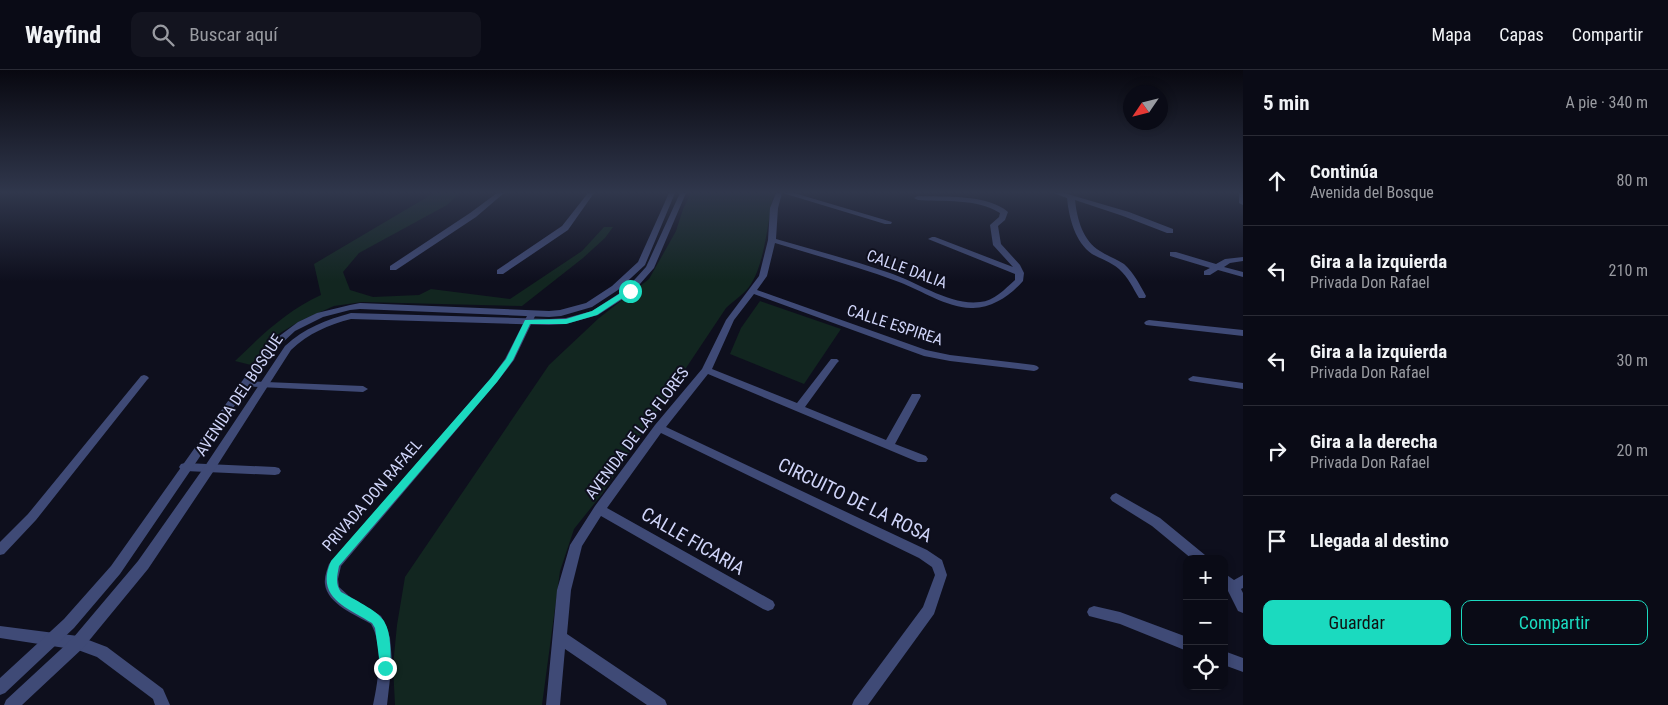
<!DOCTYPE html>
<html lang="es">
<head>
<meta charset="utf-8">
<style>
  body { margin:0; font-family:"Roboto Condensed",sans-serif; background:#13141f; color:#f1f3f6 }
  .controls { position:absolute; right:15px; bottom:15px; display:grid; overflow:hidden; border-radius:10px; box-shadow:0 2px 8px #0003 }
  .controls button { width:45px; height:45px; display:grid; place-items:center; padding:0; border:0; border-bottom:1px solid #2a2b35; background:#0a0b16; color:#f1f3f6; font:25px sans-serif }
  .compass { position:absolute; left:1123px; top:15px; width:45px; height:45px; border-radius:50%; background:#0a0b16; box-shadow:0 2px 8px #0003; rotate:235deg }
  .stop { position:absolute; width:15px; height:15px; margin:-11px; border:4px solid #1bdabf; border-radius:50%; background:#fff }
  .stop.end { background:#1bdabf; border-color:#fff; box-shadow:0 1px 5px #0008 }
  .list { margin:0; padding:0; list-style:none }
  h2 { display:flex; justify-content:space-between; align-items:center; height:65px; margin:0; padding:0 20px; font-size:21px }
  h2 small { font-size:16px; font-weight:400; color:#999ba1 }
  .list li { display:grid; grid-template-columns:32px 1fr auto; gap:15px; align-items:center; box-sizing:border-box; height:90px; padding:0 20px; border-top:1px solid #2a2b35 }
  .list b { display:block; font-size:19px; white-space:nowrap }
  .list p { margin:0; font-size:16px; white-space:nowrap; color:#999ba1 }
  .list em { font-size:16px; font-style:normal; color:#999ba1 }
  .actions { display:flex; gap:10px; padding:15px 20px }
  .actions a { flex:1; padding:11px 0; border:1px solid #1bdabf; border-radius:10px; text-align:center; font-size:18px; color:#1bdabf }
  .actions .main { background:#1bdabf; color:#111 }
  .icon { flex:none; width:28px; height:28px; fill:none; stroke:currentColor; stroke-width:2; stroke-linecap:round; stroke-linejoin:round }
  .map { position:relative; flex:none; width:1243px; height:635px; overflow:hidden }
  header { display:flex; align-items:center; gap:30px; box-sizing:border-box; height:70px; padding:0 25px; background:#0a0b16; border-bottom:1px solid #2a2b35 }
  header strong { font-size:24px }
  nav { display:flex; gap:28px; margin-inline-start:auto; font-size:18px }
  .search { width:350px; height:45px; background:#13141f; display:flex; align-items:center; gap:12px; box-sizing:border-box; padding:0 18px; border-radius:10px; color:#999ba1; font-size:19px }
  main { display:flex }
  aside { flex:1; background:#0a0b16 }
  .map>svg:first-child { display:block }
  .green { fill:#122620 }
  .lines { fill:none; stroke-linecap:round; stroke-linejoin:round }
  .minor { fill:#3f4a76; fill-rule:evenodd }
  .tertiary { fill:#3f4a76; fill-rule:evenodd }
  .route { fill:#1bdabf }
  .labels { text-anchor:middle; dominant-baseline:central; stroke-width:4; stroke-linejoin:round; paint-order:stroke }
  .street-label { font-size:16px; fill:#d0d5f9; stroke:#0e0f1d }
  .near-street-label { font-size:19px; fill:#d0d5f9; stroke:#0e0f1d }
</style>
</head>
<body>
<header>
<strong>Wayfind</strong>
<div class="search"><svg class="icon" aria-label="search" viewBox="0 0 24 24"><circle cx="10" cy="10" r="6"/><path d="M15 15l6 6"/></svg>Buscar aquí</div>
<nav><a>Mapa</a><a>Capas</a><a>Compartir</a></nav>
</header>
<main>
<div class="map">
<svg width="1243" height="635" viewBox="0 0 1243 635">
  <rect width="100%" height="100%" fill="#0e0f1d"/>
  <g class="green">
    <path d="M434,123h26l-13,12 -88,48 -16,19 7,18 23,7 46,-2 12,-6 79,10 72,-48 22,-24h9l-8,11 -22,20 -61,48 -160,-4 -28,4 -34,15 -28,17 -21,27 -16,-4c27,-26 51,-50 86,-66l-7,-31z"/>
    <path d="M691,123h83c-6,25 -9,73 -25,94 -6,8 -16,14 -23,21l-124,186 -28,35 -14,42 -18,134h-147l-2,-39 4,-41 8,-48 144,-212 50,-47 50,-39 27,-48 7,-22z"/>
    <path d="M760,231l81,28 -37,55 -74,-30 11,-26z"/>
  </g>
  <g class="lines">
    <g class="minor">
      <path d="M497,123h7l-28,24 -80,53h-6v-4l80,-53z"/>
      <path d="M588,123h6l-26,37 -65,44h-6v-4l65,-44z"/>
      <path d="M776,123h6l-4,15 -2,31c38,11 76,21 114,34 27,9 61,33 90,29 14,-1 25,-13 35,-22v-6l-87,-35 4,-2h3l78,30 -20,-22 -3,-20 9,-8 1,-4c-23,-15 -56,-11 -82,-13l-4,-2 4,-2c25,1 70,-2 90,16l-3,8 -7,6 3,18 19,21 4,8 -1,8c-13,15 -32,28 -52,27 -26,-1 -48,-17 -72,-26 -40,-15 -82,-26 -124,-39l-8,33 -10,14 169,60 24,5 84,10 3,1 2,2 -2,2 -3,1 -84,-10 -26,-5 -170,-62 -20,26 -22,49 85,34 34,-44h6l2,2 -2,2 -32,44 81,33 26,-46h8l1,2 -26,48 31,12 2,3 -2,3h-8l-210,-88 -42,53 261,123 15,10 5,15 -13,39 -66,91h-16l2,-5 69,-93 12,-32 -3,-8 -13,-9 -258,-125 -54,75 166,93 2,4 -2,4 -5,2 -5,-2 -162,-93 -19,30 -11,44 -4,44 98,66 2,5h-20l-82,-56 -5,56h-14l11,-115 13,-45 25,-39 60,-81 47,-56 24,-49 33,-44 9,-36 2,-32z"/>
      <path d="M785,123h9l98,29 -1,2h-6l-99,-30z"/>
      <path d="M1055,123h9l65,19 44,17v4h-6l-44,-17 -48,-16c2,19 8,41 25,51 8,5 16,8 24,13 10,9 16,21 22,32l-1,2h-6c-6,-10 -11,-21 -20,-29 -8,-7 -18,-10 -27,-15 -17,-12 -23,-36 -25,-56l-11,-4z"/>
      <path d="M1239,123h4v12l-4,-2z"/>
      <path d="M1170,182h6l40,12 9,-5 18,-2v4l-13,2 -6,4 19,5v5l-25,-7 -8,5h-6v-4l6,-3 -40,-12z"/>
      <path d="M532,241l4,3 -22,46 -17,22 -156,184 -3,13 1,8 10,9 32,20 6,12 3,10 2,23 -5,44h-14c5,-24 11,-58 -2,-81 -15,-9 -44,-20 -46,-40 -1,-7 2,-14 4,-20l162,-186 14,-19 23,-45z"/>
      <path d="M1149,250l94,10v6l-97,-11 -2,-2 2,-2z"/>
      <path d="M144,305l3,1 2,2 -2,2 -111,140 -32,34 -4,1v-13l28,-28 113,-138z"/>
      <path d="M1193,306l50,7v6l-53,-8 -2,-2z"/>
      <path d="M245,311l118,5 5,3 -5,3 -122,-6 -1,-2 1,-2z"/>
      <path d="M185,393l90,4 4,1 2,3 -2,3 -4,1 -90,-4 -4,-1 -2,-3 2,-3z"/>
      <path d="M1116,423l44,25 45,37 2,4h-15l-40,-33 -40,-25 -2,-3 2,-3z"/>
      <path d="M1224,503l10,7 9,-5v13l-2,1 2,4v20l-5,-2 -10,-20 -4,-4z"/>
      <path d="M1094,536l26,6 67,25v14l-67,-27 -31,-8 -2,-4 2,-4z"/>
      <path d="M0,556l78,10 29,11 56,42 7,16h-15l-2,-6 -56,-42 -19,-7 -78,-12z"/>
      <path d="M1224,581l19,7v14l-19,-7z"/>
    </g>
    <g class="tertiary">
      <path d="M669,123h6l-30,72 -27,25 -26,17 -31,9 -12,1 -189,-8 -10,1 -27,7 -28,14 -14,13 -20,23 -141,207 -46,54 -69,65 -5,2v-17l64,-59 47,-53 144,-203 19,-23 24,-18 19,-9 33,-8 10,-2 189,8 11,-1 26,-7 26,-17 26,-24z"/>
      <path d="M680,123h6l-32,75 -22,25 -34,22 -32,9 -17,1 -198,-6c-23,6 -42,14 -60,31l-78,122 -65,97 -65,79 -61,57h-18l2,-5 67,-62 65,-77 67,-95 80,-120c19,-18 41,-26 66,-33l198,6 17,-1 26,-7 34,-22 20,-22z"/>
    </g>
  </g>
  <linearGradient id="sky" x2="0" y2="1"><stop stop-color="#080810"/><stop offset="0.58" stop-color="#30374c"/><stop offset="1" stop-color="#30374c" stop-opacity="0"/></linearGradient>
  <rect width="1243" height="211" fill="url(#sky)"/>
  <path class="route" d="M627,219l6,2 -36,24 -31,9h-36l-17,36 -16,22 -158,184c-2,10 -4,18 2,26 12,7 36,18 43,29 8,13 6,33 7,47l-2,4 -4,2 -4,-2 -6,-44 -3,-5c-26,-16 -57,-26 -41,-62l160,-183 15,-19 19,-39 41,-1 26,-8z"/>
  <g class="labels">
    <g class="street-label">
      <text transform="translate(907 199) rotate(20)">CALLE DALIA</text>
      <text transform="translate(895 255) rotate(18)">CALLE ESPIREA</text>
      <text transform="translate(239 325) rotate(-56)">AVENIDA DEL BOSQUE</text>
      <text transform="translate(637 363) rotate(-53)">AVENIDA DE LAS FLORES</text>
      <text transform="translate(372 425) rotate(-49)">PRIVADA DON RAFAEL</text>
    </g>
    <g class="near-street-label">
      <text transform="translate(855 430) rotate(26)">CIRCUITO DE LA ROSA</text>
      <text transform="translate(693 471) rotate(30)">CALLE FICARIA</text>
    </g>
  </g>
</svg>
<div class="controls">
<button>+</button>
<button>−</button>
<button><svg class="icon" aria-label="locate" viewBox="0 0 24 24"><circle cx="12" cy="12" r="6"/><path d="M12 2v4M12 18v4M2 12h4M18 12h4"/></svg></button>
</div>
<svg class="compass" viewBox="-18 -18 36 36"><path d="M0-13l5 13h-10z" fill="#e53935"/><path d="M0 13l5-13h-10z" fill="#999ba1"/></svg>
<div class="stop" style="left:630px;top:221px"></div>
<div class="stop end" style="left:385px;top:598px"></div>
</div>
<aside>
<h2>5 min<small>A pie · 340 m</small></h2>
<ul class="list">
<li><svg class="icon" aria-label="ahead" viewBox="0 0 24 24"><path d="M12 20V5M6 11l6-6 6 6"/></svg><div><b>Continúa</b><p>Avenida del Bosque</p></div><em>80 m</em></li>
<li><svg class="icon" aria-label="left" viewBox="0 0 24 24"><path d="M17 20v-9H6M10 6l-5 5 5 5"/></svg><div><b>Gira a la izquierda</b><p>Privada Don Rafael</p></div><em>210 m</em></li>
<li><svg class="icon" aria-label="left" viewBox="0 0 24 24"><path d="M17 20v-9H6M10 6l-5 5 5 5"/></svg><div><b>Gira a la izquierda</b><p>Privada Don Rafael</p></div><em>30 m</em></li>
<li><svg class="icon" aria-label="right" viewBox="0 0 24 24"><path d="M7 20v-9h11M14 6l5 5-5 5"/></svg><div><b>Gira a la derecha</b><p>Privada Don Rafael</p></div><em>20 m</em></li>
<li><svg class="icon" aria-label="arrive" viewBox="0 0 24 24"><path d="M6 21V4h12l-3 4 3 4H6"/></svg><div><b>Llegada al destino</b></div></li>
</ul>
<div class="actions"><a class="main">Guardar</a><a>Compartir</a></div>
</aside>
</main>
</body>
</html>
